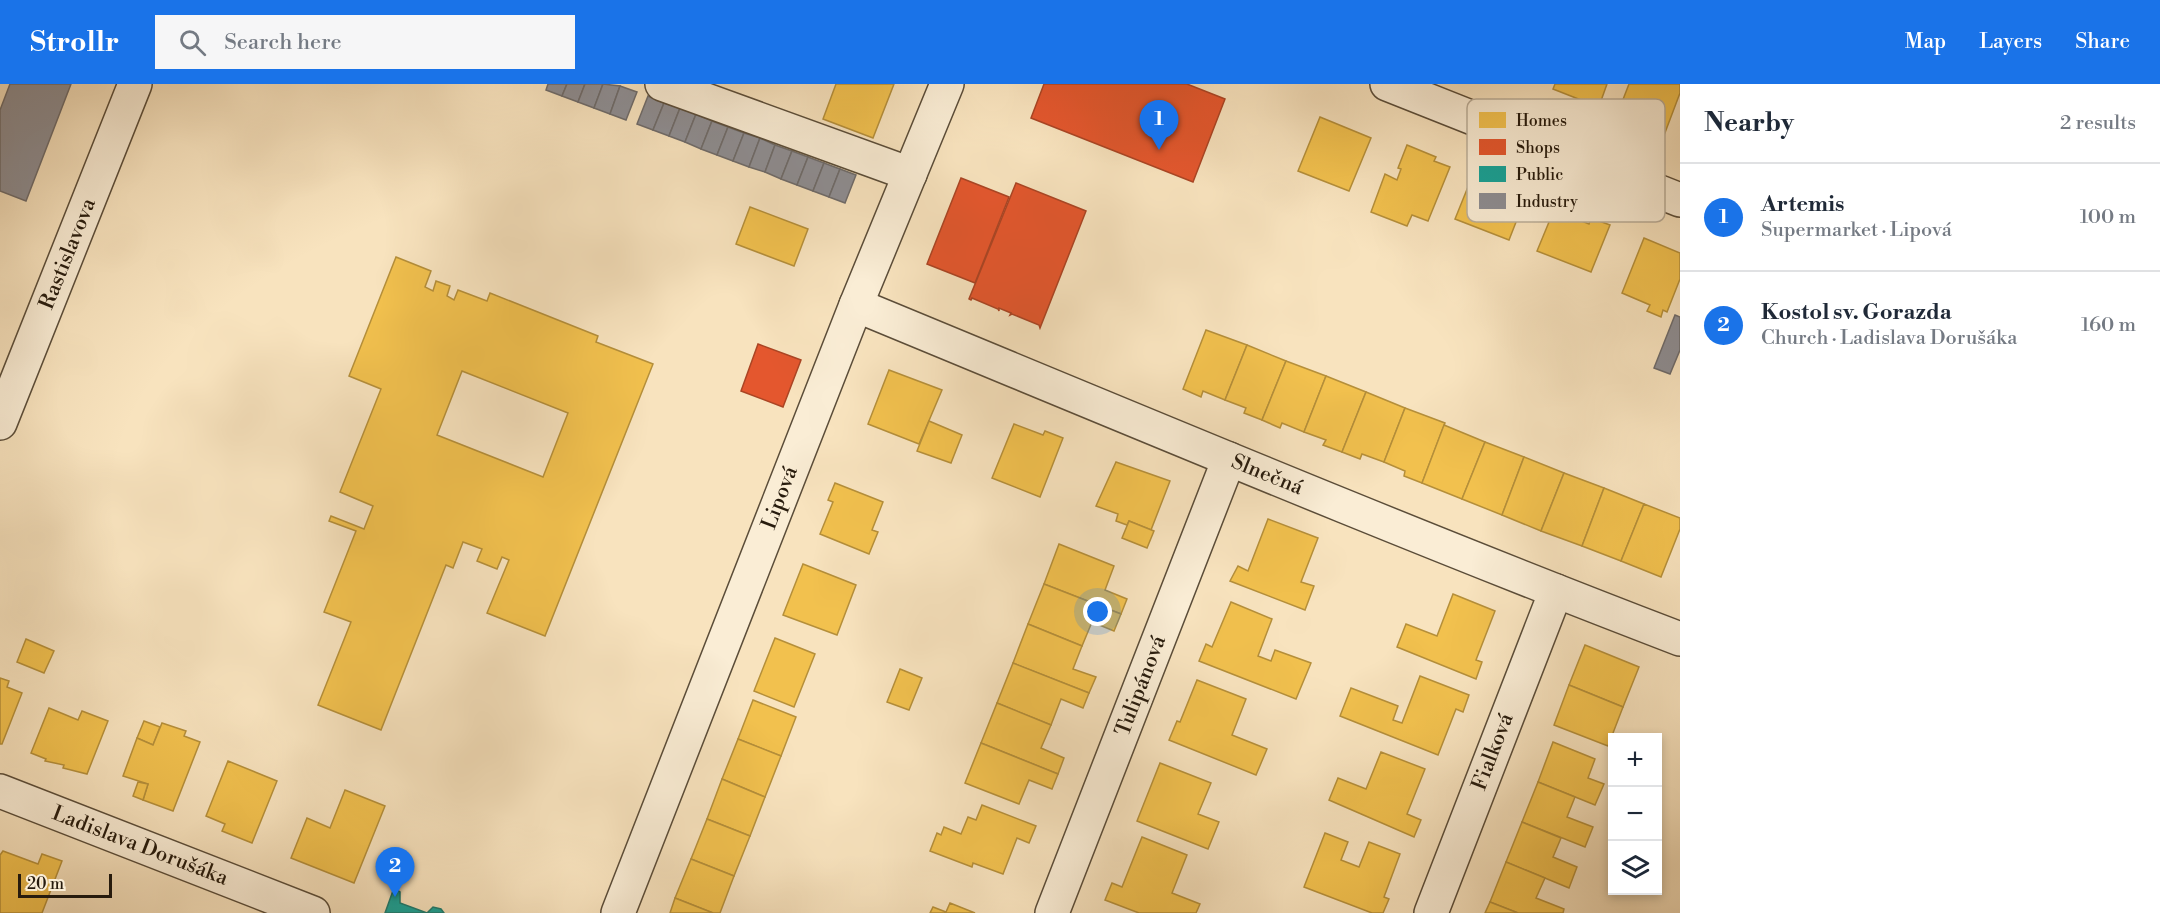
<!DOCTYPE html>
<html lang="en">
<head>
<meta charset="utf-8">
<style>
  body { margin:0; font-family:"Libre Bodoni",serif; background:#f6f6f7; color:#1f2937 }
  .controls { position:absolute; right:18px; bottom:18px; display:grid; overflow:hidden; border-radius:0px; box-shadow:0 3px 9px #0003 }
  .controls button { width:54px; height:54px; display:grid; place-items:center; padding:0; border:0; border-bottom:2px solid #e0e1e3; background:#fff; color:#1f2937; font:30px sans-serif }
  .scale { position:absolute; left:18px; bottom:15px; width:94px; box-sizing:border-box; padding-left:6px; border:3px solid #271b0d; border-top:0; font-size:16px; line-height:21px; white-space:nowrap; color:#271b0d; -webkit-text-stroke:4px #faedd5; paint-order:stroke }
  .you { position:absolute; left:1098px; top:528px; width:21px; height:21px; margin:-15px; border:4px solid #fff; border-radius:50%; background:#1a73e8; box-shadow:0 0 0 9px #1a73e833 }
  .badge { display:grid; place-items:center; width:39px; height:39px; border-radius:50%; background:#1a73e8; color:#fff; font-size:20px; font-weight:700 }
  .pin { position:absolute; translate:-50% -50px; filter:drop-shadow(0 2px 3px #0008) }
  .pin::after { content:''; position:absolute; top:32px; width:21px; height:18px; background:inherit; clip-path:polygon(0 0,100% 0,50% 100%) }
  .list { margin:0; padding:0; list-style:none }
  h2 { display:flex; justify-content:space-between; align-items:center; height:78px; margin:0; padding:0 24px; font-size:26px }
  h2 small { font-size:20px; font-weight:400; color:#747a83 }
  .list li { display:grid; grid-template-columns:39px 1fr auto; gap:18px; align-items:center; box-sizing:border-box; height:108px; padding:0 24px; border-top:2px solid #e0e1e3 }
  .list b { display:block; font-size:22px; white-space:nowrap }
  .list p { margin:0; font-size:20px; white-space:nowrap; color:#747a83 }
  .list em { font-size:20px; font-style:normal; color:#747a83 }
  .icon { flex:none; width:33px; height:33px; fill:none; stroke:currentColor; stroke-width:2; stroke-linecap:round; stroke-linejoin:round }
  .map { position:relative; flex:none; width:1680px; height:829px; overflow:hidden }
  header { display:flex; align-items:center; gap:36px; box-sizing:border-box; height:84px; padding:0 30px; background:#1a73e8; color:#fff }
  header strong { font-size:28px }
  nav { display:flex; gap:33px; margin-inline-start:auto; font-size:21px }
  .search { width:420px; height:54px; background:#f6f6f7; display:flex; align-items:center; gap:15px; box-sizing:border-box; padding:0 21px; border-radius:0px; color:#747a83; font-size:22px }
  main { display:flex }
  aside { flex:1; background:#fff }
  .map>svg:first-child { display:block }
  .homes { fill:#f2c14e; stroke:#b58f3a; stroke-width:1.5; fill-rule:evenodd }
  .shops { fill:#e4572e; stroke:#ab4524; stroke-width:1.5 }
  .public { fill:#17a398; stroke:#1c7a6e; stroke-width:1.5 }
  .industry { fill:#8d8d92; stroke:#6e6b6a; stroke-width:1.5 }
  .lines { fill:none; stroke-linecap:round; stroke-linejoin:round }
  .minor-casing { stroke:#5b4d39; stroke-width:36 }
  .minor { stroke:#faedd5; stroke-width:33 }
  .labels { text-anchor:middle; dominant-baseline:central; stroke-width:6; stroke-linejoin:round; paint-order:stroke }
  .street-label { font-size:21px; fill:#271b0d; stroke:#faedd5 }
  .key { fill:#faedd5; stroke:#bbae99; stroke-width:1.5 }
  .key-label { font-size:16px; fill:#271b0d }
</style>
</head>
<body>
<header>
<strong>Strollr</strong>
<div class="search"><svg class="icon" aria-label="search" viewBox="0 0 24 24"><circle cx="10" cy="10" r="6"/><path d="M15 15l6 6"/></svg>Search here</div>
<nav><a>Map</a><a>Layers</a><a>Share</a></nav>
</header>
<main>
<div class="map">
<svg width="1680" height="829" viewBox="0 0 1680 829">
  <rect width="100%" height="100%" fill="#f8e3be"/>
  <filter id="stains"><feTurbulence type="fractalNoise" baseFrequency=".00333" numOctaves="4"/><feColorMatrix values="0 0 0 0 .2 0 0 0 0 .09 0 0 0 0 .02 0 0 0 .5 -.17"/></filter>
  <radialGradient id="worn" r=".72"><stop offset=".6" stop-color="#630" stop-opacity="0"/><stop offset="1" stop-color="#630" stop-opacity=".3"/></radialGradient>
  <g class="homes">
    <path d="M836,0h58l-21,54 -50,-19z"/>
    <path d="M1555,0h52l-10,28 -17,-7 1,-5 -28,-11z"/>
    <path d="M1629,0h51v9l-17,45 -20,-8 3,-5 -29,-10z"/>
    <path d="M1320,33l51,21 -22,53 -51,-20z"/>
    <path d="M1407,61l29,12 -2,4 16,6 -22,54 -16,-6 -5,11 -36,-14 14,-38 12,6 4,-11 -3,-1z"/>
    <path d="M1474,88l53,22 -18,46 -54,-21z"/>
    <path d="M750,123l58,22 -14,37 -58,-22z"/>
    <path d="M1554,126l35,14 2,-6 19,7 -19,47 -54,-21z"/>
    <path d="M1644,154l36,15v26l-13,33 -4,-2 -2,7 -14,-6 3,-6 -28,-12z"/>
    <path d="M396,173l35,14 -6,16 8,4 3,-10 14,5 -3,10 7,4 4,-10 29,11 3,-8 108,43 -2,6 57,22 -108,272 -58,-23 22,-53 -7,-3 -5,12 -20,-8 5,-12 -19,-7 -10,26 -7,-3 -65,165 -63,-25 33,-83 -27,-10 32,-81 -27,-10 2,-5 33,13 9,-23 -33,-14 41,-103 -32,-13zM462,287l106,42 -25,64 -106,-42z"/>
    <path d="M1206,246l41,15 -22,55 -22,-9 -2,6 -18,-8z"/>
    <path d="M1247,261l39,16 -24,59 -18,-7 2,-5 -21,-8z"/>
    <path d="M1286,277l40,15 -22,56 -22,-9 -2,5 -18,-8z"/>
    <path d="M889,286l53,20 -23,54 -51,-20z"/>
    <path d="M1326,292l40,16 -24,60 -19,-7 3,-5 -22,-8z"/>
    <path d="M1366,308l39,16 -21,54 -22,-8 -2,5 -18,-7z"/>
    <path d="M1405,324l40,15 -23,60 -18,-7 1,-5 -21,-9z"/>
    <path d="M929,337l33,14 -11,28 -34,-12z"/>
    <path d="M1014,340l29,11 2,-4 18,7 -23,59 -48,-19z"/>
    <path d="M1444,341l41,17 -23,57 -40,-16z"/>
    <path d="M1485,358l39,15 -22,58 -40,-16z"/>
    <path d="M1524,373l40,16 -23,58 -39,-16z"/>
    <path d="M1116,378l54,19 -19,49 -22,-9 -2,4 -11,-4 2,-7 -22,-8z"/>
    <path d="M1564,389l40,15 -22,58 -41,-15z"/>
    <path d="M835,399l48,19 -11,28 6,2 -9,22 -49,-20 13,-32 -5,-2z"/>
    <path d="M1604,404l40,16 -23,57 -39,-15z"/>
    <path d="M1644,420l36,14v11l-19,48 -40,-16z"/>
    <path d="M1268,435l50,19 -17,44 13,4 -9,24 -75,-29 8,-15 10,5z"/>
    <path d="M1129,437l25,10 -7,17 -25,-10z"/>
    <path d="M1059,460l55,22 -9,24 22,9 -6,15 -77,-30z"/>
    <path d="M803,480l53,21 -19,50 -54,-20z"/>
    <path d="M1044,500l77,30 -7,17 -22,-9 -10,24 -54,-22z"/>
    <path d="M1453,510l42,17 -19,49 6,2 -6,17 -79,-32 9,-23 31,12z"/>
    <path d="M1231,518l41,17 -14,37 13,5 4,-11 36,13 -15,36 -97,-38 7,-17 6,3z"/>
    <path d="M1028,540l54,22 -9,23 23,8 -7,16 -76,-30z"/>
    <path d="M775,554l40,16 -21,53 -40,-16z"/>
    <path d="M26,555l28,12 -10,22 -27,-11z"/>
    <path d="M1585,561l54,22 -16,40 -54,-22z"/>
    <path d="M1013,579l76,30 -6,15 -22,-9 -10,26 -54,-22z"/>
    <path d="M900,585l22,9 -13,32 -22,-8z"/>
    <path d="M1420,592l49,19 -6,17 -7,-3 -18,46 -98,-39 11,-28 47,18 -5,14 9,3z"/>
    <path d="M0,594l9,3 -2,6 15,6 -20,51h-2z"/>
    <path d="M1197,596l49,19 -14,36 35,14 -11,26 -87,-35 8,-19 3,1z"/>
    <path d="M1569,601l54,22 -15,39 -54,-21z"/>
    <path d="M753,616l43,17 -15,39 -43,-17z"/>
    <path d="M997,619l54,22 -10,23 23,10 -6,16 -77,-31z"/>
    <path d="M49,624l29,12 4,-9 26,10 -21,53 -24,-6 1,-3 -19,-4 1,-2 -15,-6z"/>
    <path d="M144,637l16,6 -7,18 -16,-7z"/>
    <path d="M162,639l24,8 -2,5 16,6 -27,69 -30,-11 5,-16 -25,-8 14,-38 16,7z"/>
    <path d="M738,655l43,17 -16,41 -43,-18z"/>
    <path d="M1553,658l42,17 -7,19 16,6 -9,21 -57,-23z"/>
    <path d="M981,659l77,31 -6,15 -23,-9 -10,24 -54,-21z"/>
    <path d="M1381,668l44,17 -18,45 14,6 -7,17 -85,-37 9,-22 28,11z"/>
    <path d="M228,677l49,20 -25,62 -30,-12 3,-7 -19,-8z"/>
    <path d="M1160,679l51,20 -13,31 21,8 -11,27 -71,-28z"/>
    <path d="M722,695l43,18 -15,39 -43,-17z"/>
    <path d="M138,698l10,2 -5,16 -10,-4z"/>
    <path d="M1538,698l37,15 -8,20 26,10 -8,20 -63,-25z"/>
    <path d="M345,706l40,16 -31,77 -63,-25 16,-40 23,10z"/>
    <path d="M982,721l54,21 -7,17 -12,-5 -14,36 -30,-11 -1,4 -42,-16 7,-18 4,2 3,-8 17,7 7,-17 8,3z"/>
    <path d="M707,735l43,17 -16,40 -43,-17z"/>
    <path d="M1522,738l39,16 -8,19 24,10 -8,21 -63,-26z"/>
    <path d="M1325,749l23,9 -7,18 18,7 10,-25 31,12 -16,43 5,2 -6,14h-11l-68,-26z"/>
    <path d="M1142,753l45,18 -15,38 28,11 -4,9h-57l-34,-13 7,-17 10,4z"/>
    <path d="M3,767l35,13 4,-10 20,7 -20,52h-42v-58z"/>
    <path d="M691,775l43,17 -14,37h-7l-38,-15z"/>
    <path d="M1506,778l39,16 -9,20 28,11 -1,4h-45l-28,-11z"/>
    <path d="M675,814l38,15h-43z"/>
    <path d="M1490,818l28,11h-33z"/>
    <path d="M950,819l25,10h-45l3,-6 13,5z"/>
  </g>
  <g class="shops">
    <path d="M1044,0h143l38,15 -32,83 -162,-64z"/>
    <path d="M961,94l48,19 -34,86 -48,-19z"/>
    <path d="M1016,99l70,28 -46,117 -1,-3 -27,-11 -2,1 1,-2 -12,-5v3l-1,-2 -26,-11 -1,2 -2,-1z"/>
    <path d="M758,260l43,16 -18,47 -42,-16z"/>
  </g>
  <path class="public" d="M394,804l6,4v11l27,10 6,-6 8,2 3,4h-59z"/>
  <g class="industry">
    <path d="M10,0h61l-45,117 -26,-10v-81z"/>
    <path d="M548,0h19l-5,12 -16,-6z"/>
    <path d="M567,0h18l-7,18 -16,-6z"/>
    <path d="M585,0h18l-9,24 -16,-6z"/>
    <path d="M603,0l17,2 -10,28 -16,-6z"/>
    <path d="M620,2l17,6 -11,28 -16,-6z"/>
    <path d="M648,12l16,7 -11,27 -16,-6z"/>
    <path d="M664,19l16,5 -11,28 -16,-6z"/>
    <path d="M680,24l16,6 -11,28 -16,-6z"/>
    <path d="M696,30l16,7 -11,28 -16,-7z"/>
    <path d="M712,37l16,6 -11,28 -16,-6z"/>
    <path d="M728,43l16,6 -11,28 -16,-6z"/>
    <path d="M744,49l16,5 -11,29 -16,-6z"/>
    <path d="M760,54l15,7 -10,27 -16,-5z"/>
    <path d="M775,61l17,6 -11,28 -16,-7z"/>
    <path d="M792,67l16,6 -11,28 -16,-6z"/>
    <path d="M808,73l16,6 -11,28 -16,-6z"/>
    <path d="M824,79l16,6 -11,28 -16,-6z"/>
    <path d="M840,85l16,6 -11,28 -16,-6z"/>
    <path d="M1675,231l5,2v33l-10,24 -16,-6z"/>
  </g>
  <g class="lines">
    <defs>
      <g id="minor">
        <path d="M662,0l248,90"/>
        <path d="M1387,0l293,116"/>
        <path d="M856,221c274,113 547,228 824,334"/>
        <path d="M0,339l135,-339"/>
        <path d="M0,707l313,122"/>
        <path d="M618,829l238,-608 91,-221"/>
        <path d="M1052,829l177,-454"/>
        <path d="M1431,829l125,-322"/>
      </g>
    </defs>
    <use href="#minor" class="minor-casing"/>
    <use href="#minor" class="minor"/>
  </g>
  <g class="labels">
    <g class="street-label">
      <text transform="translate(68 170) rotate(-68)">Rastislavova</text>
      <text transform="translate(1267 391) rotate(22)">Slnečná</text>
      <text transform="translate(780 414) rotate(-69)">Lipová</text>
      <text transform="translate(1141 602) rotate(-69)">Tulipánová</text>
      <text transform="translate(1493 668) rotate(-69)">Fialková</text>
      <text transform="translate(140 762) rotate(21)">Ladislava Dorušáka</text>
    </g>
  </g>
  <rect x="1467" y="15" width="198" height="123" rx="9" class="key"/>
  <rect x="1479" y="28" width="27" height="16" fill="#f2c14e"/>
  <rect x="1479" y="55" width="27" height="16" fill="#e4572e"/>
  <rect x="1479" y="82" width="27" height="16" fill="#17a398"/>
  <rect x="1479" y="109" width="27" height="16" fill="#8d8d92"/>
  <g class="key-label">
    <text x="1516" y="42">Homes</text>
    <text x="1516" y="69">Shops</text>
    <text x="1516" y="96">Public</text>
    <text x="1516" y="123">Industry</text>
  </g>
  <rect width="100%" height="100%" filter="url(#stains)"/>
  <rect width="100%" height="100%" fill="url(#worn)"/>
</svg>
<div class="controls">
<button>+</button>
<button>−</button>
<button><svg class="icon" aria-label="layers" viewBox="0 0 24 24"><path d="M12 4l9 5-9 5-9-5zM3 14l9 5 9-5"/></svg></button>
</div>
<div class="scale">20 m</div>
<div class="you"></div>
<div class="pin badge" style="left:1159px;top:66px">1</div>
<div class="pin badge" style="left:395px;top:813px">2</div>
</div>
<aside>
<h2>Nearby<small>2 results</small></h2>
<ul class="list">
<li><span class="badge">1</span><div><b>Artemis</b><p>Supermarket · Lipová</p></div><em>100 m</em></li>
<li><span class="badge">2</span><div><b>Kostol sv. Gorazda</b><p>Church · Ladislava Dorušáka</p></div><em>160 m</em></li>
</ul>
</aside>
</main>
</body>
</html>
